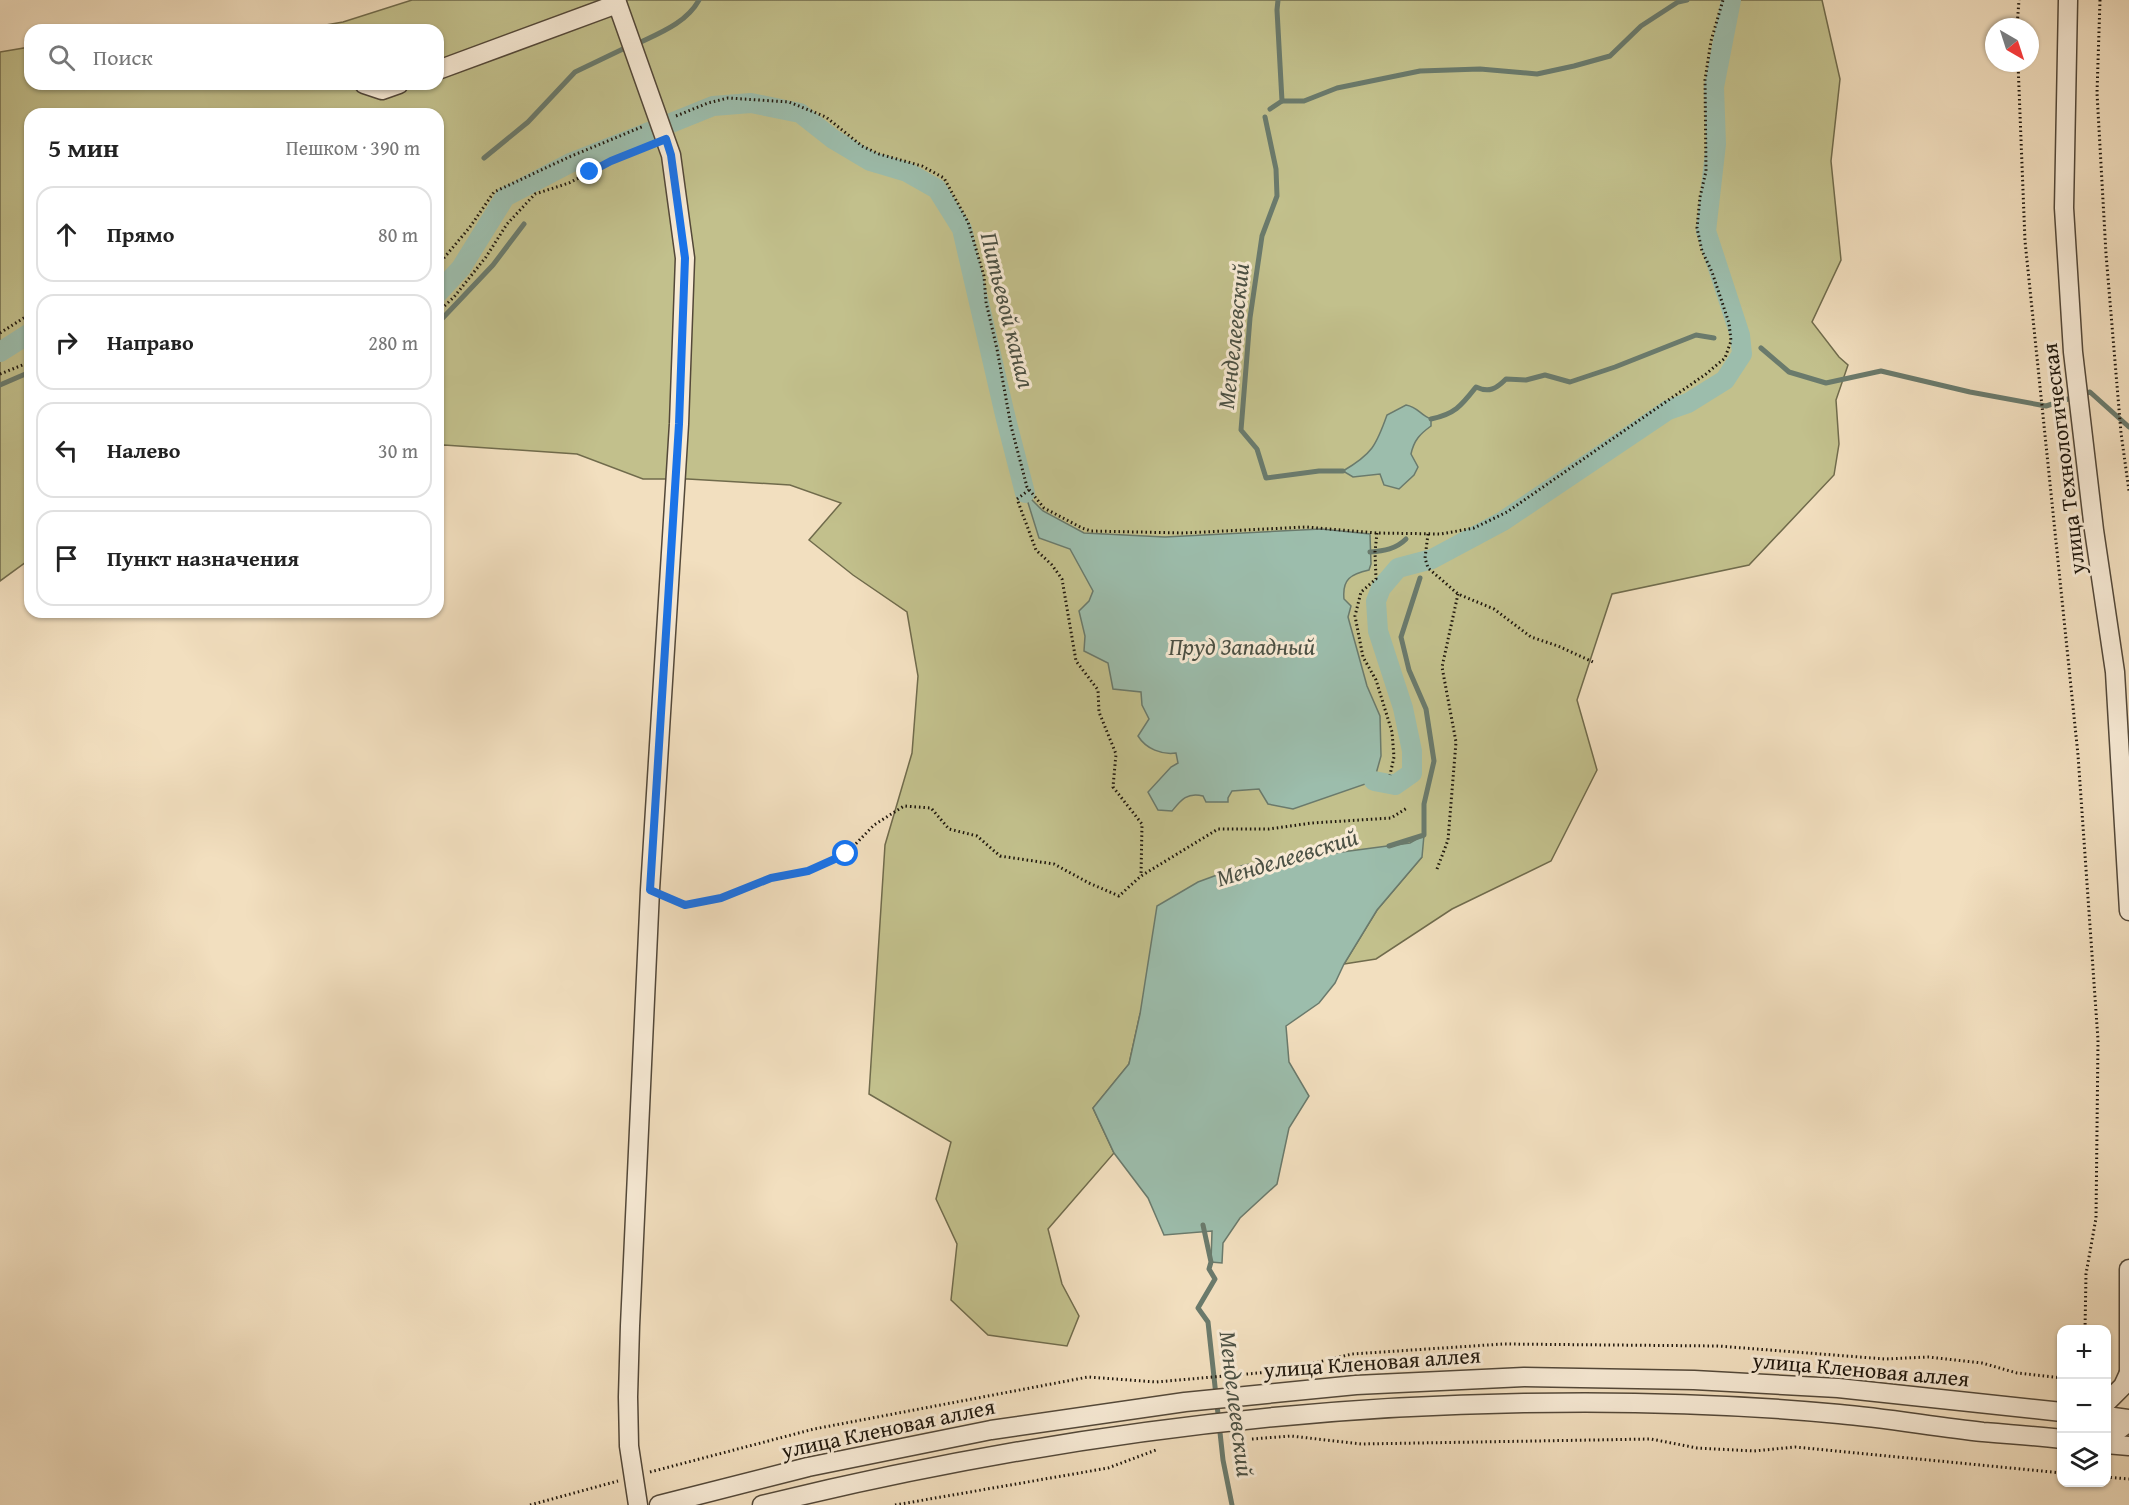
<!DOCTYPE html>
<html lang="ru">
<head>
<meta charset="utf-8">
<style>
  body { margin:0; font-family:"Gentium Book Plus",serif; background:#f2f2f2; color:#222 }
  .controls { position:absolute; right:18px; bottom:18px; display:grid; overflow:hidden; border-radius:12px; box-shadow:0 2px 4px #0004 }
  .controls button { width:54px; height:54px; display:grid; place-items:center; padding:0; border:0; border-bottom:2px solid #e0e0e0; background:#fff; color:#222; font:30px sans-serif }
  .compass { position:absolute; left:1985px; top:18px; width:54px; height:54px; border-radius:50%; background:#fff; box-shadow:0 2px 4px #0004; rotate:141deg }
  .stop { position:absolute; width:18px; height:18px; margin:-14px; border:4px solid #1a73e8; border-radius:50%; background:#fff }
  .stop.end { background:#1a73e8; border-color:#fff; box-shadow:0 2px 6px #0008 }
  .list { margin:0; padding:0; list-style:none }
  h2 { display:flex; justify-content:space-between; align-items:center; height:78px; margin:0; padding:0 24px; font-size:26px }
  h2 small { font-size:20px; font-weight:400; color:#767676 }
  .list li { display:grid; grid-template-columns:39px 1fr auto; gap:18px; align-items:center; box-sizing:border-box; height:96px; margin:0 12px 12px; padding:0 12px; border:2px solid #e0e0e0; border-radius:18px }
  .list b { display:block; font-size:22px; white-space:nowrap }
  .list em { font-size:20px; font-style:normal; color:#767676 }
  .icon { flex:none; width:33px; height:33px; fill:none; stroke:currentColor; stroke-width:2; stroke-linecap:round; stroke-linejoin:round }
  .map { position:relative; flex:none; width:2129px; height:1505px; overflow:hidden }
  .search { position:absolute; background:#fff; box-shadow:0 2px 4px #0004; left:24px; top:24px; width:420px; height:66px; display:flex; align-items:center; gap:15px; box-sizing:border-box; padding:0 21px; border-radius:18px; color:#767676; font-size:22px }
  .panel { position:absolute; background:#fff; box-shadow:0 2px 4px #0004; left:24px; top:108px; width:420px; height:510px; border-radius:18px }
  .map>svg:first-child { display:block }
  .green { fill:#c2c08c; stroke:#706b4c; stroke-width:1.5 }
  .water { fill:#9cbdac; stroke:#6a7a6c; stroke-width:1.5 }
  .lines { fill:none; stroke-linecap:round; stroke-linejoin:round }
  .stream { stroke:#6a7a6c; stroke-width:5 }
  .canal { stroke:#9cbdac; stroke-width:20 }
  .minor-casing { stroke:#534839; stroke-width:21 }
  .path { stroke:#1e160c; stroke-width:3; stroke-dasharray:1.5 3; stroke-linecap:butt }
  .minor { stroke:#f7ead5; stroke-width:18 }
  .route { stroke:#1a73e8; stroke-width:8 }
  .labels { text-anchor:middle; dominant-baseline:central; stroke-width:6; stroke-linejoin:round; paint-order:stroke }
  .street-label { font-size:22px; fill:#1e160c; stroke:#f7ead5 }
  .water-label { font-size:24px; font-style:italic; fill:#4a5044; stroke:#f7ead5 }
</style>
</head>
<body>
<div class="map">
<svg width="2129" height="1505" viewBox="0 0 2129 1505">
  <rect width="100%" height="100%" fill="#f2dfbf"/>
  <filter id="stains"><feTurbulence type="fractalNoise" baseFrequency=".00333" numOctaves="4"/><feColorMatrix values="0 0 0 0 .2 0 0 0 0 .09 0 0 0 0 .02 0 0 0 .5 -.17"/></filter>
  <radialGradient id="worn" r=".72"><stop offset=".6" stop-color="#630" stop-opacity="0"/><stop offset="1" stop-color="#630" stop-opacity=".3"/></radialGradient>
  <path class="green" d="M412,0h1410l18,79 -9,82 10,99 -29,62 27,35 9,8 -12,35 3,44 -5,31 -85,90 -137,29 -35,106 20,70 -46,91 -99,48 -76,50 -32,5 33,-54 45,-53 -282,157 -11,50 -36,44 21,45 -66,76 14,55 17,32 -12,30 -79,-11 -37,-35 6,-56 -21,-45 15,-57 -82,-48 16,-249 27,-92 6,-77 -11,-64 -54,-37 -44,-35 32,-37 -51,-18 -102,-6h-45l-66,-25 -133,-9 -6,1v-332h-408v445l-30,22v-529l30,-5v37h408v-54h-141l46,-8z"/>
  <g class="water">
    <path d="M1406,405c12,2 14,10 25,14v7c-11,8 -17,14 -20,28l7,13 -4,8 -15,14 -15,-4 -4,-11 -27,3 -10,-6c29,-17 33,-25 44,-56z"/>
    <path d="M1025,493l18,18 41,22 81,4 156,-8 49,5 1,30 -2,6c-18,4 -27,9 -25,29l7,7 -3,11 19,69 13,30 1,40 -7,25 -81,28 -25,-5 -9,-15 -27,2 -4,7v4h-22l-3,-6c-16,-4 -22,4 -31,15l-14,-1 -10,-18 23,-25 7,-4 -2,-10c-14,2 -30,-4 -38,-17l11,-17 -7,-14 -1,-13 -28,-3 -5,-26 -24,-12 1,-15 -6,-25 10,-10 4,-10 -23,-42 -31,-11z"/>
    <path d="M1424,835l-2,22 -45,53 -33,54 -9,19 -16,20 -33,23 3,36 20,34 -20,32 -12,56 -37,34 -17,25 -1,20 -11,-1 1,-31 -48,4 -16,-37 -34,-45 -21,-45 36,-44 11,-50 17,-108 41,-24 46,-17 166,-22z"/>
  </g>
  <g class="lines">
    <g class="stream">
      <path d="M639,43c23,-11 48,-21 60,-43"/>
      <path d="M1282,101h22l33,-13 83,-17 60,-2 57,5 37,-8 36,-10 31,-30 37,-24 9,-2"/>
      <path d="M1270,109l12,-8 -5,-91 1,-10"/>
      <path d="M1265,117l11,52 1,27 -15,40 -12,82 -9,112 16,19 9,29 53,-7h24"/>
      <path d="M484,158l44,-36 47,-50 50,-24"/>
      <path d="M438,323l55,-58 31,-41"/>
      <path d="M1761,348l28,24 37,11 55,-12 89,21 76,14 44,-14 39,35"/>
      <path d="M0,385l30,-13"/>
      <path d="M1431,419c24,-5 30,-13 45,-32 13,6 20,2 30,-8l20,1 19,-5 25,7 45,-15 81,-32 18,3"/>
      <path d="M1370,552c14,-1 26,-3 36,-13"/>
      <path d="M1389,846l35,-11v-31l10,-43 -8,-52 -17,-39 -8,-33 19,-59"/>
      <path d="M1203,1225l8,37 -2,7 6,10 -17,29 10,14 15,138 9,45"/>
    </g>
    <g class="canal">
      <path d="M666,125l47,-19 38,-3 49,10 33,26 37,22 37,11 30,17 25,40 43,186 20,78"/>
      <path d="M438,293l23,-25 44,-71 65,-34 84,-33"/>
      <path d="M0,352l30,-19"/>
      <path d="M1374,781l21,4 17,-12v-22l-9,-43 -25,-77 -2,-30 5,-13 17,-20 34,-9 71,-38 165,-111 20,-7 37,-23 17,-26 -2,-19 -34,-104 10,-87 -2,-57 17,-87"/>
    </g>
    <defs>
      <g id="minor">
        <path d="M616,0l55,155 14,103 -6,166 -29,466 -20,436 -2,71 1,49 9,59"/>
        <path d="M2068,0l-4,208 9,144 21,178 21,142 14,239"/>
        <path d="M438,70l179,-66"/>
        <path d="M364,84l18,6 17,-6"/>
        <path d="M2129,1269v107"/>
        <path d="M2106,1403l17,-17 6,-13"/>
        <path d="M2106,1416l23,3"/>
        <path d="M2106,1435l11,-4 12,-9"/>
        <path d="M2106,1444l23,2"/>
        <path d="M659,1505l149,-38 183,-37 194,-28 171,-17 168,-8 170,3 144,8 224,24"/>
        <path d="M762,1505c249,-61 505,-98 762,-102 104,-2 211,1 315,11 48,4 96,13 144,18 26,2 52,4 79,7"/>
      </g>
    </defs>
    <use href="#minor" class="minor-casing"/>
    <g class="path">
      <path d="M2100,0l-3,93 9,161 15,179 8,58"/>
      <path d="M2017,27l2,-27"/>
      <path d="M2018,63l7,178 53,514 20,285 -2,178 -10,56 -1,56"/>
      <path d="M676,116l32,-13 20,-5 61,4 37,15 36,29 17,8 43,12 22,12 24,44 16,54 2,26 11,47 14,77 16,61 17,21 38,20 9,3 92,2 123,-6 71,6 64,1 33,-6 33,-16 199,-138 19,-16 6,-17 -2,-18 -17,-51 -10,-21 -5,-23 3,-31 6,-26 -1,-91 6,-39 12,-41"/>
      <path d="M438,265l32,-38 24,-35 75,-35 75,-31"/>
      <path d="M438,312l16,-15 32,-40 21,-33 28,-30 34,-11 42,-22 38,-15"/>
      <path d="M0,333l30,-19"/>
      <path d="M0,374l30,-12"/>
      <path d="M1029,490l-12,9 19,51 16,15 10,14 14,82 22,29 1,22 17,42 -3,33 29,37 -1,52"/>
      <path d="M1377,533l-2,19 1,27 -15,13 -6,24 8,41 13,23 16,52 2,25 -4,18"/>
      <path d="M1428,534l-3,24 3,10 30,26 36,15 37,28 27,9 35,16"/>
      <path d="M1437,869l11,-29 8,-98 -14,-75 16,-73"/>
      <path d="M668,898l17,7 36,-7 50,-20 37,-7 38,-17 28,-29 30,-19 27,2 18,21 28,7 23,20 54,8 35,19 30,13 22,-20 77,-47h51l43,-6 79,-5 16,-10"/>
      <path d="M1252,1439l39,-3 70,8 290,-5 46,9 57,3 41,-4 267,26"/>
      <path d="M650,1472l164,-43 274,-52 68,5 125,-11 71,-17 151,-10 215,2 167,13 43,-2 54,6 35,10 45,5"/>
      <path d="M2106,1477l23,2"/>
      <path d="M530,1505l88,-24"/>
      <path d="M895,1505l213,-37 48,-18"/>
    </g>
    <use href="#minor" class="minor"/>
  </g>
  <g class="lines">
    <path class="route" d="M590,172l21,-11 55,-22 5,16 14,103 -6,166 -29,466 35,15 36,-7 50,-20 37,-7 38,-17"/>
  </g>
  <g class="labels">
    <g class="street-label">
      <text transform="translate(2063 459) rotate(-97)">улица Технологическая</text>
      <text transform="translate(1372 1362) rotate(-4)">улица Кленовая аллея</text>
      <text transform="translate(1861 1369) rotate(5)">улица Кленовая аллея</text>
      <text transform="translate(888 1428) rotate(-12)">улица Кленовая аллея</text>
    </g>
    <g class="water-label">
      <text transform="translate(1008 310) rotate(76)">Питьевой канал</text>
      <text transform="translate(1233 336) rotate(-84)">Менделеевский</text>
      <text x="1242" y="646">Пруд Западный</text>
      <text transform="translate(1287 857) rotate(-17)">Менделеевский</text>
      <text transform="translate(1237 1404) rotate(83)">Менделеевский</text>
    </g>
  </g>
  <rect width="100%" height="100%" filter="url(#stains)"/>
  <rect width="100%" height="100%" fill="url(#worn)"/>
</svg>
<div class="controls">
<button>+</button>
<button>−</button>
<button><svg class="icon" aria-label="layers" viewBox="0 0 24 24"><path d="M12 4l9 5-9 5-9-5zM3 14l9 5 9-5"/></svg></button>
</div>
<svg class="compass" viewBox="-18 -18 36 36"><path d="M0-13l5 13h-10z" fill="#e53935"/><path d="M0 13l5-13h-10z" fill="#767676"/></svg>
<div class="stop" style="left:846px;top:854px"></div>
<div class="stop end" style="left:590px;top:172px"></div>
<div class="search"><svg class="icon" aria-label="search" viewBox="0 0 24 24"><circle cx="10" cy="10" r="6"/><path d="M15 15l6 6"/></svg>Поиск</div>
<section class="panel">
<h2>5 мин<small>Пешком · 390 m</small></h2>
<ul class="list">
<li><svg class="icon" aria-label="ahead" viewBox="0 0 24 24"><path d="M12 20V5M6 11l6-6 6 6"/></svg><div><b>Прямо</b></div><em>80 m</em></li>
<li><svg class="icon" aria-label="right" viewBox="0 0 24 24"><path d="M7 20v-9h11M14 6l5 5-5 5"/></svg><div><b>Направо</b></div><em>280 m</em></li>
<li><svg class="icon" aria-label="left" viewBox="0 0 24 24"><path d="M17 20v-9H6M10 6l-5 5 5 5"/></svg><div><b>Налево</b></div><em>30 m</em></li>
<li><svg class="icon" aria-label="arrive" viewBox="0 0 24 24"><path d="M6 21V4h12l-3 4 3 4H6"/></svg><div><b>Пункт назначения</b></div></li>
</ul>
</section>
</div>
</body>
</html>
